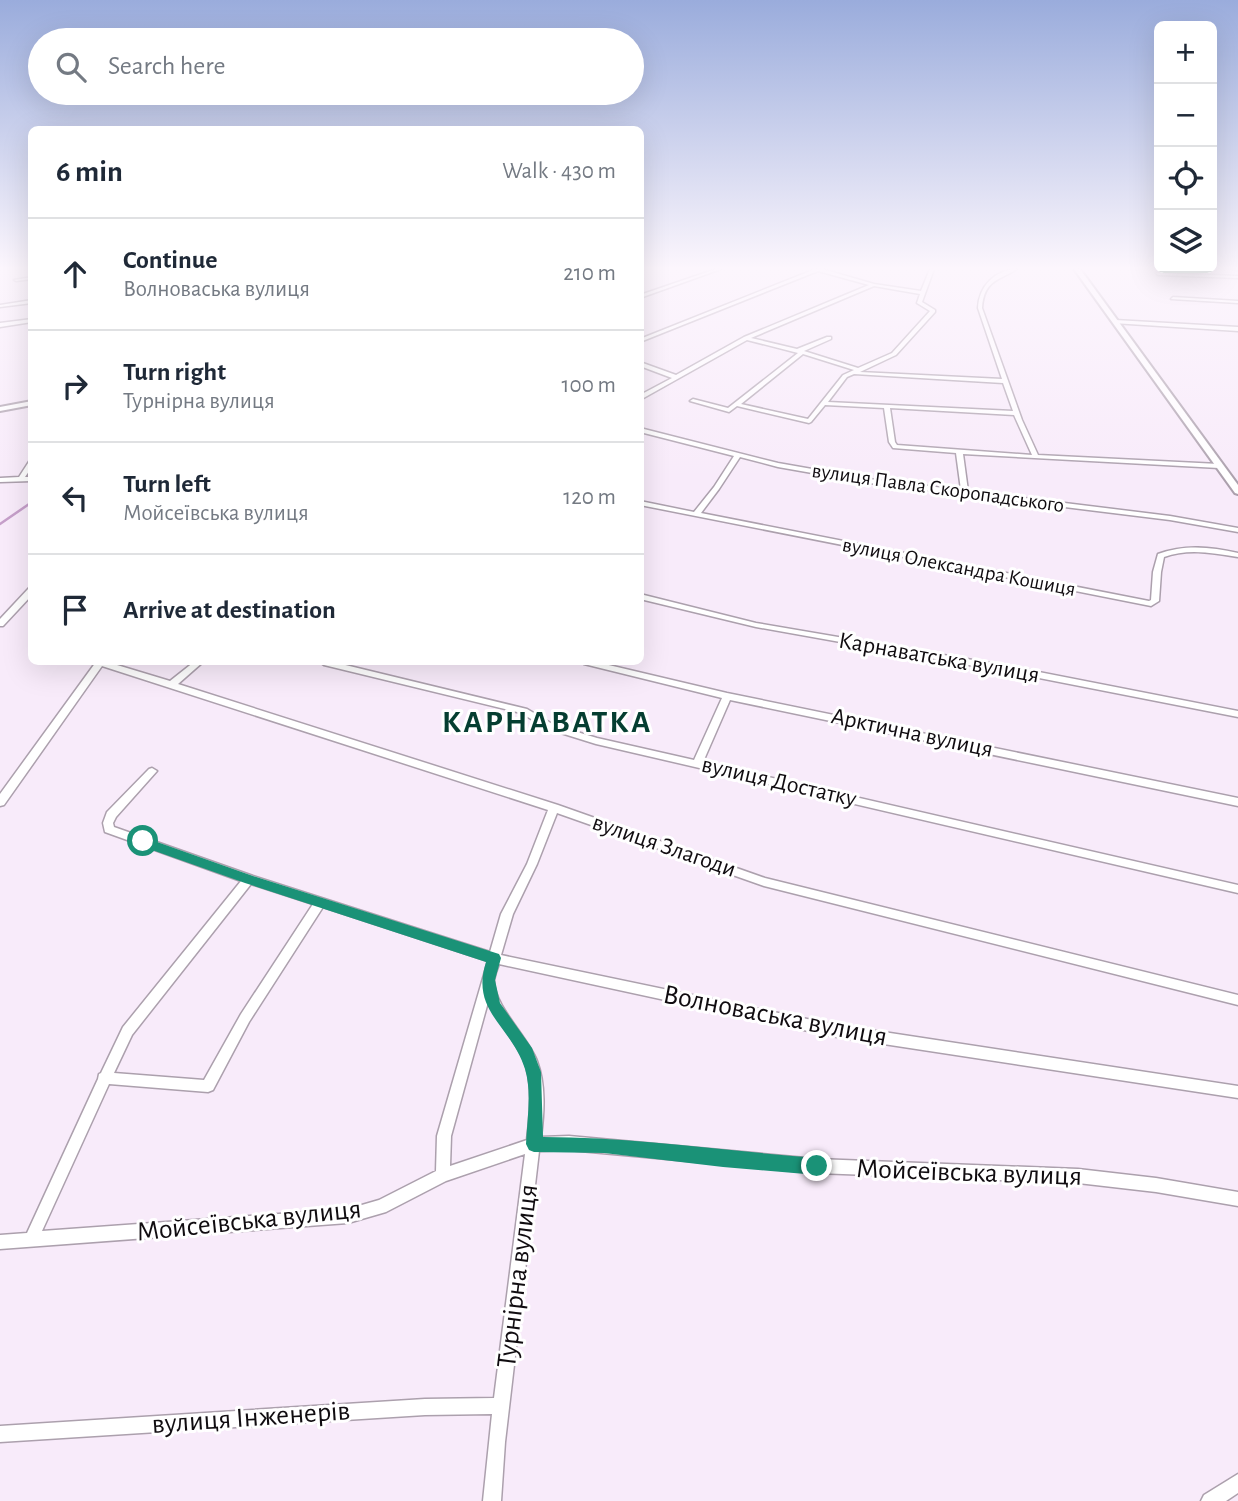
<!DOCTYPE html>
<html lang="en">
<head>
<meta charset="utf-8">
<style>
  body { margin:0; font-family:"Alegreya Sans",sans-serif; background:#f6f6f7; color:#1f2937 }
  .controls { position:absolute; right:21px; top:21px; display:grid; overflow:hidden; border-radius:10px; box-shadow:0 7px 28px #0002 }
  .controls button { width:63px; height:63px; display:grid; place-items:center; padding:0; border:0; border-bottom:2px solid #e0e1e3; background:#fff; color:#1f2937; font:35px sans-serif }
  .stop { position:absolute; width:21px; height:21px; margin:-16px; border:5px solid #1a9277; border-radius:50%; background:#fff }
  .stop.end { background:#1a9277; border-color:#fff; box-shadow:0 2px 7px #0008 }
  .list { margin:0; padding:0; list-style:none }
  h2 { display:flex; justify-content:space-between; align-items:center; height:91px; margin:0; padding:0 28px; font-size:30px }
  h2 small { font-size:23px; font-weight:400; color:#747a83 }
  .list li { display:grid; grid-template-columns:46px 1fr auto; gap:21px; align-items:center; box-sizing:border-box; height:112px; padding:0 28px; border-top:2px solid #e0e1e3 }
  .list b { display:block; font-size:26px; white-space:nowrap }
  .list p { margin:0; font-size:23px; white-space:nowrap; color:#747a83 }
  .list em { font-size:23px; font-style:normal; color:#747a83 }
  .icon { flex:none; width:38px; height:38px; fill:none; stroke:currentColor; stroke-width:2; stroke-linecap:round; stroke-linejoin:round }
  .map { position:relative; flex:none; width:1238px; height:1501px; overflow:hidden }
  .search { position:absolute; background:#fff; box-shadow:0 7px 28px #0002; left:28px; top:28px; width:616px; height:77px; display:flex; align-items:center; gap:18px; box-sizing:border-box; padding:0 24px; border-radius:38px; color:#747a83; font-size:26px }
  .panel { position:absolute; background:#fff; box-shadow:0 7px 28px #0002; left:28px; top:126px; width:616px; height:539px; border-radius:10px }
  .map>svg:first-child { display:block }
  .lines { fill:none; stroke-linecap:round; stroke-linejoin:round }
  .stream { stroke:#c69fca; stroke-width:2.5 }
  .minor-casing { stroke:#aca0ad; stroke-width:3 }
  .tertiary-casing { stroke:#aca0ad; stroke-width:4 }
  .minor { fill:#fff; fill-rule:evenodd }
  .tertiary { fill:#fff; fill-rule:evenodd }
  .route { fill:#1a9277 }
  .labels { text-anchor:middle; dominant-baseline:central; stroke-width:6; stroke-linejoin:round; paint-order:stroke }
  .far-street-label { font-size:21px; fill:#100c10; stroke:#fff }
  .street-label { font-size:24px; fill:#100c10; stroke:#fff }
  .near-street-label { font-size:28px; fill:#100c10; stroke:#fff }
  .district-label { font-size:32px; font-weight:bold; letter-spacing:2px; fill:#053e31; stroke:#fff }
</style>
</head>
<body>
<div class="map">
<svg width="1238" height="1501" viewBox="0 0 1238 1501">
  <rect width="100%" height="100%" fill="#f8ebfa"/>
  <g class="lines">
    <path class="stream" d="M0,524l32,-22"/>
    <defs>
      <g id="minor">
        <path d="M716,269h5l-81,29v-3z"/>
        <path d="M812,269h10l52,15 47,7 9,-22h4l-12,33 13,8v2l-39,43 -36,17 142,7 -24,-71c1,-22 17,-38 39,-39 -19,12 -33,11 -35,39l40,112 16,35 181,9 3,2 -3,2 -256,-14 5,37 202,25 68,12v4l-68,-12 -301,-37 -91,-16 -38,-10 -21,32 -18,24 448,88 2,-1 2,-28 5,-18c27,-10 53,-7 80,-1v4c-25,-4 -50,-9 -74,0l-3,15 -2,29 -8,5 -511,-101v-4l54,11 20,-25 20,-31 -94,-24v-4l138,35 91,16 92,11 -5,-37 -63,-5 -4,-6 -5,-34 -59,-3 -14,17 -2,1 -72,-17 -8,6 -39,-11 3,-2 35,9 70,-55 -51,-13 -107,60v-5l32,-17 -32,-12v-4l36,13 68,-38 125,-52 -51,-14 -178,71v-3l173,-69zM874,286l46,8 -3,9 13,8 -38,42 -34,15 -54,-17 27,-12v-2h-4l-30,12 -46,-11zM803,354l51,16 -11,5 -35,44 -67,-15zM854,374l149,9 10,28 -185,-9 19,-25zM890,408l124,7 18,40 -135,-10 -2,-3z"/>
        <rect x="1235" y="269" width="3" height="1"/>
        <path d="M1156,273l82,3v2l-80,-3z"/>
        <path d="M32,277v2l-16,2 -2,-1z"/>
        <path d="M1173,297l65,4v2l-67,-4z"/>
        <path d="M32,300v3l-32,4v-2z"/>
        <path d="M32,319v3l-32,5v-4z"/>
        <path d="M1115,320l123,7v4l-125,-8v-2z"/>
        <path d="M32,459v8l-7,10h7v4l-32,1v-4l19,-1 11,-17z"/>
        <path d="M29,588h3v7l-29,31h-3v-7z"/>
        <path d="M640,594l116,29 252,43 230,45v6l-230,-45 -252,-45 -116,-28z"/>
        <path d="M96,662h11l63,19 24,-19h9l-25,22 380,121 207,73 473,117v10l-474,-119 -207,-73 -20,51 -24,50 -12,41 330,69 407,62v12l-407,-62 -332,-72c-2,5 -4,11 -5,16 -1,25 34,57 43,81 9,24 7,52 4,76l28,-1 248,23 261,10 78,9 82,14v14l-82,-14 -78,-9 -261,-10 -248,-23 -30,1 -34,291 -4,59h-18l9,-87 -67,1 -425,27v-16l425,-27 69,-1 31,-244 -79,27 -60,31 -38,11 -348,26v-14l27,-2 71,-154 1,-5 2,-1 22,-46 118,-146 -136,-49 -2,-9 4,-11 42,-43 3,-1 5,3 -41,46 -3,6 1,4 139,49 237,76 11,-38 26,-50 21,-54 -446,-144 -98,139 -4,1v-12zM251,884l62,20 -72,110 -37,66 -90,-7 18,-38zM323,907l165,54 -51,175 -1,35 -57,29 -31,9 -306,22 67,-147 99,8 5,-2 36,-68zM488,1002c10,20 25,36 35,56 11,24 7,57 4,82l-77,26 1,-30z"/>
        <path d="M320,662h13l194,47 27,16 43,13 97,22 28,-62 -138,-34 -1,-2h13l131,31 511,105v8l-508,-106 -27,62 535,123v8l-642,-149 -48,-15 -27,-16 -197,-48z"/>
        <path d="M1238,1474v19l-12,8h-25l3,-6z"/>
      </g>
      <g id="tertiary">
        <path d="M1074,269h6l158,216v9l-3,-1z"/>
        <path d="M32,401v4l-32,6v-4z"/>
      </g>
    </defs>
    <use href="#minor" class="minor-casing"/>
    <use href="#tertiary" class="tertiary-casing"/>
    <use href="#minor" class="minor"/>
    <use href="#tertiary" class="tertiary"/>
  </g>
  <linearGradient id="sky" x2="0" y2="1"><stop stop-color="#9aacdc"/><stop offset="0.56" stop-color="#fcf6fd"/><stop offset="1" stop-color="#fcf6fd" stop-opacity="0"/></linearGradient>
  <rect width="1238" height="479" fill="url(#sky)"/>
  <path class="route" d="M143,837l110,39 246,78 2,4 -6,22 5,23 32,45 9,24 2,65c91,0 182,14 274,21l5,3 3,5 -3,6 -5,3 -94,-8 -119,-14 -70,-1 -5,-2 -3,-6c1,-24 6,-52 -1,-75 -13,-43 -55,-57 -39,-107l-241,-79 -107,-38 -2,-4z"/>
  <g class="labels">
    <g class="far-street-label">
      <text transform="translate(938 488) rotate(8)">вулиця Павла Скоропадського</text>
      <text transform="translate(959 567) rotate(11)">вулиця Олександра Кошиця</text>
    </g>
    <g class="street-label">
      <text transform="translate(939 658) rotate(10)">Карнаватська вулиця</text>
      <text transform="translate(912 733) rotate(12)">Арктична вулиця</text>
      <text transform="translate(779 782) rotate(13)">вулиця Достатку</text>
      <text transform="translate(664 846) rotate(19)">вулиця Злагоди</text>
    </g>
    <g class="near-street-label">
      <text transform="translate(775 1016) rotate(11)">Волноваська вулиця</text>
      <text transform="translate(969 1173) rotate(2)">Мойсеївська вулиця</text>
      <text transform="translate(249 1221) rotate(-6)">Мойсеївська вулиця</text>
      <text transform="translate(518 1276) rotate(-83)">Турнірна вулиця</text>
      <text transform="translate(251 1418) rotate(-4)">вулиця Інженерів</text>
    </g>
    <g class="district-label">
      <text x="547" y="722">КАРНАВАТКА</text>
    </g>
  </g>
</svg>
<div class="controls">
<button>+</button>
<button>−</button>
<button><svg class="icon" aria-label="locate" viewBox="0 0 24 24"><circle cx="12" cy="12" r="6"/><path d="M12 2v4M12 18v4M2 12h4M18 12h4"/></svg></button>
<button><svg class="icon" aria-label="layers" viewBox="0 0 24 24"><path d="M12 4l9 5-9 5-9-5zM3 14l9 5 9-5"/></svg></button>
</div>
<div class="stop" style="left:143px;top:841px"></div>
<div class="stop end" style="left:817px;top:1166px"></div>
<div class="search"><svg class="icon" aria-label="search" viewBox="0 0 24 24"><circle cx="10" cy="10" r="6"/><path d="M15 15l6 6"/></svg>Search here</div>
<section class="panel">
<h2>6 min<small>Walk · 430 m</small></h2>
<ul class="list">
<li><svg class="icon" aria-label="ahead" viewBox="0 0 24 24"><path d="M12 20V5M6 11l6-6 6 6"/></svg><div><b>Continue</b><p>Волноваська вулиця</p></div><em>210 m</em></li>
<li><svg class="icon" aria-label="right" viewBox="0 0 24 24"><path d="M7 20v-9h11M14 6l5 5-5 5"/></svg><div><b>Turn right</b><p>Турнірна вулиця</p></div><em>100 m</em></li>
<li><svg class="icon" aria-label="left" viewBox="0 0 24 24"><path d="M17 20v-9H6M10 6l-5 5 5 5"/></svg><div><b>Turn left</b><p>Мойсеївська вулиця</p></div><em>120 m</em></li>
<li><svg class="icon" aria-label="arrive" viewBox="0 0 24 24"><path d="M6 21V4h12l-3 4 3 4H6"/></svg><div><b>Arrive at destination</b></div></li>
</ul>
</section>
</div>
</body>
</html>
